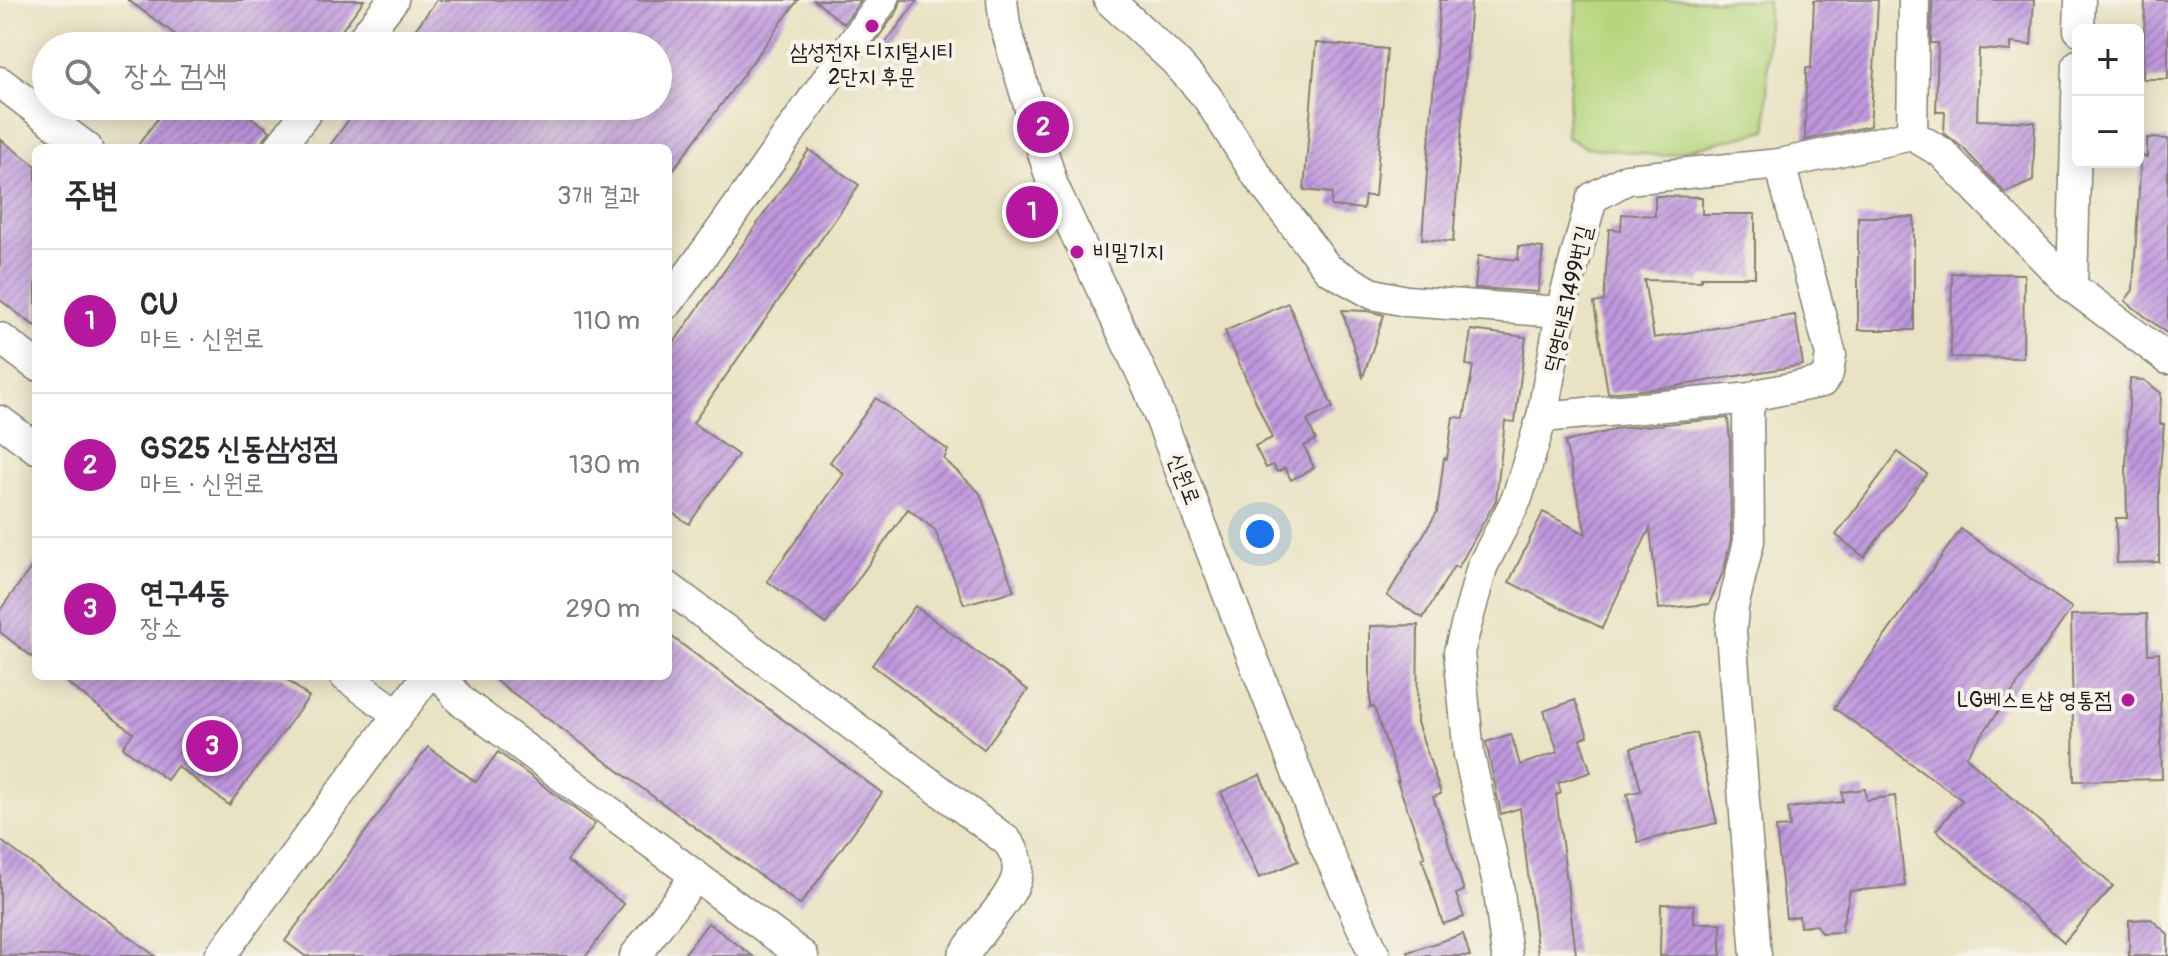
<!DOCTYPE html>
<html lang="ko">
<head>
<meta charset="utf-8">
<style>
  body { margin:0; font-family:Pangolin,"Poor Story",sans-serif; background:#f7f7f7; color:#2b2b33 }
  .controls { position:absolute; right:24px; top:24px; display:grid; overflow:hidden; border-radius:12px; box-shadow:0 4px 20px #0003 }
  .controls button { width:72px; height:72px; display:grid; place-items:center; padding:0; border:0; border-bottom:2px solid #e1e1e2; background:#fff; color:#2b2b33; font:40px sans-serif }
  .you { position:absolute; left:1260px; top:534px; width:28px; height:28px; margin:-20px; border:6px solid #fff; border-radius:50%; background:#1a73e8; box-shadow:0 0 0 12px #1a73e833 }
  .badge { display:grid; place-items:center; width:52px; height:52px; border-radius:50%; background:#b5179e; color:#fff; font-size:26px; font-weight:700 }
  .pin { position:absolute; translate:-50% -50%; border:4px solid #fff; box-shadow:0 2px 8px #0006 }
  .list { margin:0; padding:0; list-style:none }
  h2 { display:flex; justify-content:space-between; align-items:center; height:104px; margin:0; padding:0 32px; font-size:34px }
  h2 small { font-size:26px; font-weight:400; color:#7c7c81 }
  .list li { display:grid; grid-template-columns:52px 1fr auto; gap:24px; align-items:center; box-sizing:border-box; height:144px; padding:0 32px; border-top:2px solid #e1e1e2 }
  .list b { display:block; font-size:30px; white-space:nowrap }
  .list p { margin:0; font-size:26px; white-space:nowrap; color:#7c7c81 }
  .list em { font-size:26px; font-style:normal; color:#7c7c81 }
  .icon { flex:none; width:44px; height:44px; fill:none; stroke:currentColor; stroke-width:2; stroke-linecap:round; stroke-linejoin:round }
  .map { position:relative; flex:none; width:2168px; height:956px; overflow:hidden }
  .search { position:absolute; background:#fff; box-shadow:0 4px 20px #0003; left:32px; top:32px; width:640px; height:88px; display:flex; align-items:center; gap:20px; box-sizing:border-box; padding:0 28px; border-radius:44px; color:#7c7c81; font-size:30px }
  .panel { position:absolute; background:#fff; box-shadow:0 4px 20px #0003; left:32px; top:144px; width:640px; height:536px; border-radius:12px }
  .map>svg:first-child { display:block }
  .park { fill:#b6d67d; stroke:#69794c; stroke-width:2 }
  .building { fill:url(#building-hatch) }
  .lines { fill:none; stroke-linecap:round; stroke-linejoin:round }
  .minor-casing { stroke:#828070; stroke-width:33 }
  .minor { stroke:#fff; stroke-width:30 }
  .poi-dot { fill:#b5179e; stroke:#f7f3e8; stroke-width:3 }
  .labels { text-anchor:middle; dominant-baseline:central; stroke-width:8; stroke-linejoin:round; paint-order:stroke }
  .poi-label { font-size:22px; fill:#1c1c1c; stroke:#f7f3e8 }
  .street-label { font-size:22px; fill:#1c1c1c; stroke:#f7f3e8 }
</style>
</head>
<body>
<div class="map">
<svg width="2168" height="956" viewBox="0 0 2168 956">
  <defs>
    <pattern id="building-hatch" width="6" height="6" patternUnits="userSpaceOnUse" patternTransform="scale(2)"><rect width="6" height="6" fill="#bf97de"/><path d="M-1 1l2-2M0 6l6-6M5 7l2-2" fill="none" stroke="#9a7ab3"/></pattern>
  </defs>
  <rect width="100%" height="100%" fill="#f7f3e8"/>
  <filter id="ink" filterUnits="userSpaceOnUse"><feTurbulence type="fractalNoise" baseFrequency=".0125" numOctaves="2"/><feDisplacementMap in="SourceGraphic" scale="16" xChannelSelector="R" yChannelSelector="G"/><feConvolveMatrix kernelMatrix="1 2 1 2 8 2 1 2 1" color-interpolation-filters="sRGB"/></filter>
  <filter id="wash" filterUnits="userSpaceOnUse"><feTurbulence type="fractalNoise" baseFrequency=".006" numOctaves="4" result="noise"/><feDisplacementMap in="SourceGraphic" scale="32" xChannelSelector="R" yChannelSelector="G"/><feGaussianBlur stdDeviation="1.8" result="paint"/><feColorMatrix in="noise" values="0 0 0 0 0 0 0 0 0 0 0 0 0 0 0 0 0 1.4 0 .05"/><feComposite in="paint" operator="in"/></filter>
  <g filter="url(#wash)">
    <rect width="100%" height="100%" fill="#e9e3c3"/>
    <path class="park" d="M1577,0h191l-1,130 -104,26 -78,-9 -19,-10z"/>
    <g id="blocks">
      <g class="building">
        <path d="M128,0h236l-34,46h-139z"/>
        <path d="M437,0h361l-130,177v-29h-340l31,-42h299v-60h-255z"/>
        <path d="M814,0h47l-17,24z"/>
        <path d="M901,0h17l-39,51 -7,-5 26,-36z"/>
        <path d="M1440,0h31l-18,242 -31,-3z"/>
        <path d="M1814,0h64l-2,42 -6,84 -65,14 1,-72h5z"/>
        <path d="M1932,0h102l-3,45 -20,-2v8l-32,-2 -2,71 58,2 -2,59 -28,12 -42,-45 -19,-15 1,-21h-9l2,-69h-7z"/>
        <path d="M2145,0h23v79h-25z"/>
        <path d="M1316,43l71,6 -12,147h-10l-2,13 -32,-3 1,-13 -28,-3z"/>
        <path d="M167,106h69l34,25 -13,17h-121z"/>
        <path d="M2147,138l21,1v195l-43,-33 8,-11 8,-134 6,1z"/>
        <path d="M0,139l36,27v161l-36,-27z"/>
        <path d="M809,150l50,35 -166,238 45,32 -49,69 -21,-14v-159z"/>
        <path d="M1655,196l47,1v17h53v63h-54v4l-57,-1 10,58 141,-23 8,50 -132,22 -63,6 -14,-90 10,-2 5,-72 12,1 1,-16 33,2z"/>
        <rect x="1858" y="217" width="56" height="113"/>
        <path d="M1519,246l24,2 -5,44 -63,-4 3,-32 40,4z"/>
        <path d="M1952,273l72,1 -1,84 -72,-1z"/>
        <path d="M1288,303l45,105 -26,12 9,20 -12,6 10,22 -23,12 -6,-12 -8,4 -4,-7 -7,3 -11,-22 17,-8 -47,-107z"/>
        <path d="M1342,310l25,1 17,4 -21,62z"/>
        <path d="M1471,330l55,7 -11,85 -10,-1 -9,79 -38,68 -4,-2 -31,52 -36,-22 50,-84 7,-54 3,1 6,-42 11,1 9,-52 -7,-1z"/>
        <path d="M2130,379l14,1 17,13 -1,31h4l-5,57v81l-42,1 -1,-45h11l-1,-51z"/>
        <path d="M876,398l72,52 -4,9 36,34 34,98 -50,13 -29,-74 -27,-21 -82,115 -59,-43 77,-107 -14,-12z"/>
        <path d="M1728,418l2,24 1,97 -7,31 -15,34 -50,5 -9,-81 -48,100 -93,-46 34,-70 43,22 -21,-92 49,-12v-1z"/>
        <path d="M1898,452l29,22 -63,83 -28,-22z"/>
        <path d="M1961,529l111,79 -106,149 147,129 -49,56 -128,-112 26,-30 -128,-92z"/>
        <path d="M36,561v99l-36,-28v-22z"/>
        <path d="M915,606l113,84 -44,59 -112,-84z"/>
        <path d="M2147,614l1,40 11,-1 3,126 -88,2 -3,-166z"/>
        <path d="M1418,625l-1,97 24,72 -8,3 15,41 -1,1 17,52 -8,3 8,23 -21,7 -21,-66 3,-1 -28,-76h2l-25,-74h-4v-81z"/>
        <path d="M668,634l214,159 -82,112 -310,-229h178z"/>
        <path d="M58,676h224l27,21 -80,108 -52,-39 -10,14 -44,-33 10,-14z"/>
        <path d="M1575,700l13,36 -8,3 11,33 -33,11 3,10 -5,2 20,159 -38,2 -18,-148 -19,6 -15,-72 25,-8 9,31 38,-13 -14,-41z"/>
        <path d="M1696,733l21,90 -79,19 -11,-48 14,-3 -10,-43z"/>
        <path d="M428,747l48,35 22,-30 97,72 -28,37 57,43 -38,52h-281l-20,-15z"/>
        <path d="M1260,775l38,86 -39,17 -38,-86z"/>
        <path d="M1865,789l1,11 29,-4 10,90 -55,5 -9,41 -20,1 -4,-8 -17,2 -1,-11 -13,2 -10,-90 14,-1 -2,-19 55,-6 -1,-10z"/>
        <path d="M0,840l155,116h-155z"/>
        <path d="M1661,904l33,1v18h27v33h-61z"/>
        <path d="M2151,919l17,15v22h-39v-36z"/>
        <path d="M708,923l45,33h-70z"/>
        <path d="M1463,934l7,22h-61l-1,-4z"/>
      </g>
    </g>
  </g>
  <g filter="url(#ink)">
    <use href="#blocks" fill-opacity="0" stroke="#828070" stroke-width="2"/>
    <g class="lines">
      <defs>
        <g id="minor">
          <path d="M1002,0l3,25 48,161 96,203 177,459 49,108"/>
          <path d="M1109,0l66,61 32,36 51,80 70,92 45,25 33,7 155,11"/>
          <path d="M2079,30l1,-30"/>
          <path d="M357,46l36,-46"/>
          <path d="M0,82l87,66"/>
          <path d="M1912,135l2,-135"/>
          <path d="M279,148l32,-42"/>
          <path d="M2072,287l6,-222"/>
          <path d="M668,303l51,-70 164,-233"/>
          <path d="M0,338l36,27"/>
          <path d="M1542,417l210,-19"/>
          <path d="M0,421l36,27"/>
          <path d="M668,587l339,254c23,29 5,50 -13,74 -11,13 -21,27 -31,41"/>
          <path d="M345,676l40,29"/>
          <path d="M442,676l18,24 343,256"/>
          <path d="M220,956l207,-280"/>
          <path d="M635,956l61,-80"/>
          <path d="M1507,956l-9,-72 -29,-129 -10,-103 23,-85 35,-69 25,-81 21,-114 29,-105 35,-19 153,-15 132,-29 29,17 131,135 96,72"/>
          <path d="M1756,956l-25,-324 2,-25 16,-66 -1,-130 4,-13 8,-4 62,-12 6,-9 3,-18 -51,-191"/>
        </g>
      </defs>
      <use href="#minor" class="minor-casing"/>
      <use href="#minor" class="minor"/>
    </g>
  </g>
  <g class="poi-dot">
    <circle cx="872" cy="26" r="8"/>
    <circle cx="1077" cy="252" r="8"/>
    <circle cx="2128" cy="700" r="8"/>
  </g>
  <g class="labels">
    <g class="poi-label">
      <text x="872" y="52">삼성전자 디지털시티<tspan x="872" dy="25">2단지 후문</tspan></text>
      <text x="1093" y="252" text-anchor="start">비밀기지</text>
      <text x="2112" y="700" text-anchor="end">LG베스트샵 영통점</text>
    </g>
    <g class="street-label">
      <text transform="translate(1568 299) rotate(-77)">덕영대로1499번길</text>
      <text transform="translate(1184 479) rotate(69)">신원로</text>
    </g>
  </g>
</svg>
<div class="controls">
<button>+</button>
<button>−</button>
</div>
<div class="you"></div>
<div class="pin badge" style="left:1032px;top:212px">1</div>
<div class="pin badge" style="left:1043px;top:127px">2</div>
<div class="pin badge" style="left:212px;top:746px">3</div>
<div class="search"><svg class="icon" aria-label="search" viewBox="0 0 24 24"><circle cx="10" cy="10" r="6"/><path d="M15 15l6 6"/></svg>장소 검색</div>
<section class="panel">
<h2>주변<small>3개 결과</small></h2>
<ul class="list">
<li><span class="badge">1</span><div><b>CU</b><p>마트 · 신원로</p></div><em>110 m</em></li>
<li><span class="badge">2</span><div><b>GS25 신동삼성점</b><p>마트 · 신원로</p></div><em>130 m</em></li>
<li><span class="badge">3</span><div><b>연구4동</b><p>장소</p></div><em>290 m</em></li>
</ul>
</section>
</div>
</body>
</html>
